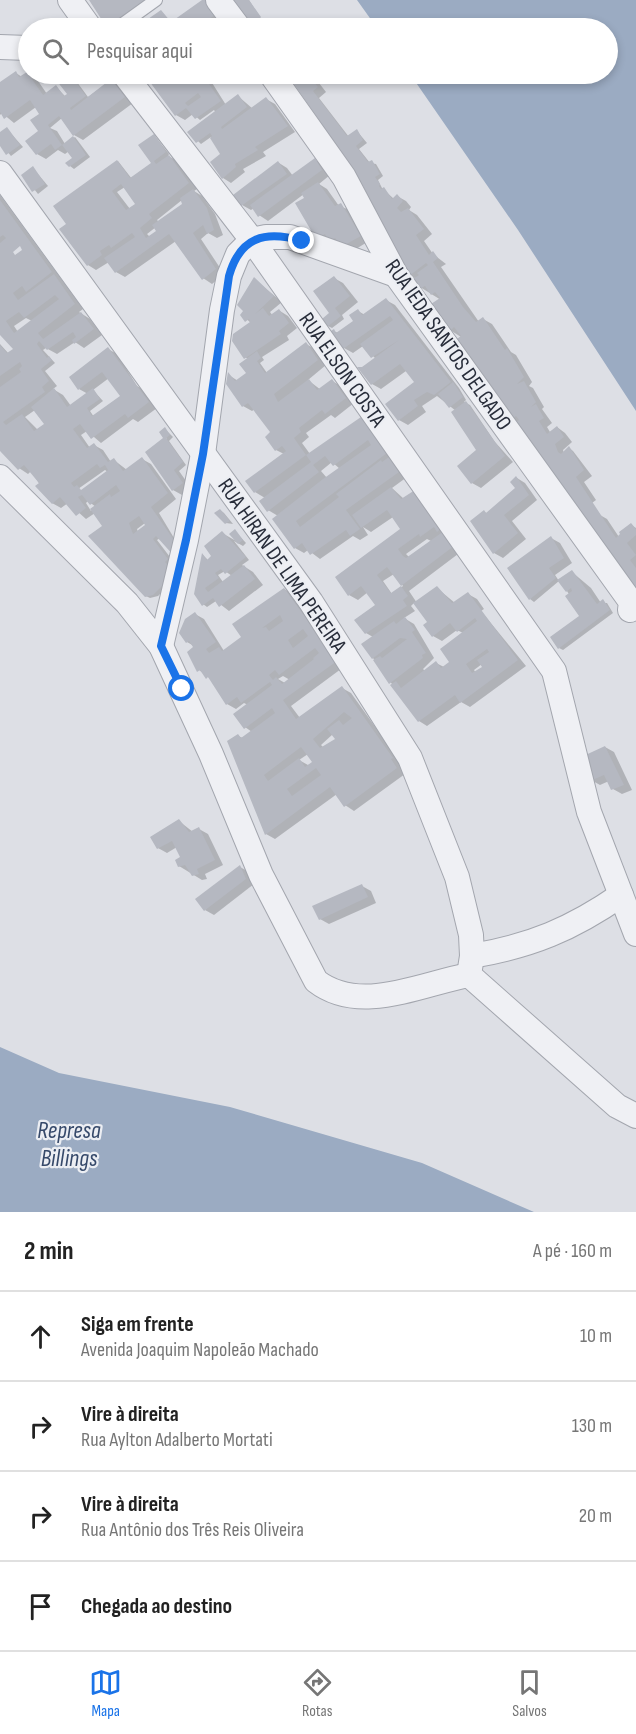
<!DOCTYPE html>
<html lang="pt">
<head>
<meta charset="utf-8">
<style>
  body { margin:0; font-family:"Sofia Sans Condensed",sans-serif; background:#f6f6f6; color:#222 }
  .stop { position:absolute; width:18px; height:18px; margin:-14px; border:4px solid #1a73e8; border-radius:50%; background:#fff }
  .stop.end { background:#1a73e8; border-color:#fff; box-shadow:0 2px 6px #0008 }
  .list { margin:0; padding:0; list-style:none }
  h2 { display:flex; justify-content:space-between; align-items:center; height:78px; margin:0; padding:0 24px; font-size:26px }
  h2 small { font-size:20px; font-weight:400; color:#767676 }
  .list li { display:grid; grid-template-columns:39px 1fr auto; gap:18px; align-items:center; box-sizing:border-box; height:90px; padding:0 24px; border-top:2px solid #e0e0e0 }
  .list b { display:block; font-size:22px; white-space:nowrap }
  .list p { margin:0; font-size:20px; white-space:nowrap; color:#767676 }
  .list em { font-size:20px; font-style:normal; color:#767676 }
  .icon { flex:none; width:33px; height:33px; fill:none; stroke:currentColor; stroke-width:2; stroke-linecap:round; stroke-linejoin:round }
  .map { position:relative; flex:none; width:636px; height:1212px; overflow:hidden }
  .search { position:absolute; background:#fff; box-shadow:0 3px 9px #0003; left:18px; right:18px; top:18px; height:66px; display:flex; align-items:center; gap:15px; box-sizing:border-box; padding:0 21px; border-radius:33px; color:#767676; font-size:22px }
  .sheet { height:438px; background:#fff }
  nav { display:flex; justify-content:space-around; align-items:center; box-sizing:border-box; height:84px; border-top:2px solid #e0e0e0; background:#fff; font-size:16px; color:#767676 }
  nav a { display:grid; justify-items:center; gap:3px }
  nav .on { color:#1a73e8 }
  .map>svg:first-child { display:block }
  .water { fill:#9babc2 }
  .shadow { fill:#0003; fill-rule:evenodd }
  .building { fill:#b5b8c1; fill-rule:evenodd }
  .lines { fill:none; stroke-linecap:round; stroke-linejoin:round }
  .lane-casing { stroke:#a3a6ae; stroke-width:14 }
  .street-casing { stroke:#a3a6ae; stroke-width:26 }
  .lane { stroke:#eff0f4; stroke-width:12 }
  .street { stroke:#eff0f4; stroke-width:24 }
  .route { stroke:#1a73e8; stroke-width:8 }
  .labels { text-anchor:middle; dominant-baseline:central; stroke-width:4.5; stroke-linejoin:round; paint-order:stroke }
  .street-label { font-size:22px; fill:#282d3a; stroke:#eceef3 }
  .water-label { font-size:24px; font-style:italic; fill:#36496a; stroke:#eceef3 }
</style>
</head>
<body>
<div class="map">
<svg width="636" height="1212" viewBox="0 0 636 1212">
  <rect width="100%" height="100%" fill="#dddfe5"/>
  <g class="water">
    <path d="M357,0h279v411l-118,-181 -108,-156h198v-46h-231z"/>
    <path d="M0,1047l59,26 171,34 192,56 112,49h-534z"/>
  </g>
  <g class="shadow">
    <path d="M204,0l9,5 10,15 -12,8h-73l23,-16 11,11z"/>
    <path d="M234,0h15l18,28h-12z"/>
    <path d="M16,73l6,4 5,-4 9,5 11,16 9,-7 9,9 4,-2 -14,-18 4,-2h12l17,23 23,-16 9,5 13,17 -50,37 -9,-5 -12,-17 -12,10 7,3 8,13 10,-7 15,20 -16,12 -4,-3 4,-8 -5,-7 -4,3 -7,-4 -12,9 -9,-5 4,-40 -5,-7 -22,16 -12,-10 -2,2v-31z"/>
    <path d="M146,74h69l-6,4 17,27 12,-9 15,13 13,-10 9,5 20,28 -32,20 3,4 -23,13 2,3 -14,11 -8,-5 -1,-24 -11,-17 -10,7 -12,-12 27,-19 -2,-3 -14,10 -7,-6 -8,6 -9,-5z"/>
    <path d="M225,74h23l-12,8z"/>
    <path d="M289,74h23l14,18 -7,6 30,39 8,-6 10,12 -8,6 11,14 6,1 7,12 -5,4 4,8 12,11 3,-3 9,5 5,6 -2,3 8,5 15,19 -8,7 9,13 13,10 -5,3 38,55 4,-3 9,5 19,28 5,3 16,27 -3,4 4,2 11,19 -2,2 10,14 -5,4 3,5 7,-5 8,6 7,9 -9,8 1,3 5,-5 4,3 19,25 -8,6 12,18 -4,3 8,12 7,4 12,18 12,-12 5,3v67l-66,-86 -109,-172 -11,-7 -9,-30 -21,-13 -4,-8 -6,-4 -46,-89 -5,-1 -52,-88z"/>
    <path d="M7,129l16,18 -12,9 -11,-13v-9z"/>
    <path d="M154,135l15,19 -1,2 10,5 19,28 -3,2 8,5 13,18 8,21 -6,3 -9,-5 -7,6 23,35 -12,10 -9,-6 -27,-37 -51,36 -9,-5 -7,-10 -13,8 -8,-5 -20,-40 50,-64 14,18 22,-16zM125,187l12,17 -7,5 -13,-17zM182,200l2,4 -25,18 -2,-2zM156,227l2,4 -8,6 -3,-3z"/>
    <path d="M315,160l9,5 6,10 -11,9 8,5 12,17 11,4 19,31 -18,11 -34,-14 -13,-44 -36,27 -9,-6 -5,-7 -3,2 -9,-5 37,-42 8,5 6,8z"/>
    <path d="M33,168l15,18 -10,8 -15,-19z"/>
    <path d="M0,195l83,114 -4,3 11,7 12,16 -18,13 -9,-6 -18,12 -11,-6 -3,2 12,13 -10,8 12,15 -4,3 10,6 8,11 17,-12 -9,-5 29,-40 9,5 20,32 9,5 11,17 -19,14 -5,-3 -32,24 -14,-12 -6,4 9,13 4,-3 9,5 8,12 3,-2 13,10 15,-11 9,5 25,35 -17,14 18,30 -1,5 -16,-10 -3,2 19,25 -4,17 -14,14 -8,2 -4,-2 -51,-83 -9,6 -18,-16 -7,5 -9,-5 -21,-32 -3,3 -9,-6 -19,-19v-105l9,10 7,-5 -16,-15zM20,244l5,6 -10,7 -4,-6zM26,318l6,3 -14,11 -4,-6zM109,378l14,18 -29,21 -4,-6 13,-10 -10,-11zM35,410l11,14 -8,6 -13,-13zM105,470l3,2 -26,20 -4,-3zM88,501l8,6 -5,4 -5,-8zM145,523l4,8 -11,1 -1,-3z"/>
    <path d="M334,278l9,5 15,19 -16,13 2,4 -12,9 -4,-2z"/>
    <path d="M254,279l28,23 -12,10 3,4 7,-5 8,5 9,12 -10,8 2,4 -27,17 2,3 -4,3 7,10 39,-29 9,5 11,16 -18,15 13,10 11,-9 9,5 13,17 -19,15 -4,-3 -25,18 3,4 -7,6 8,11 51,-35 9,5 25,34 -3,3 6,3 9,13 -15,11 12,11 11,-7 47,59 -53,40 8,12 20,-15 18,15 13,-9 9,5 7,10 -3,2 45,55 -56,41 -9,-5 -34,24 -8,-5 -46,-63v-21l-7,-4 11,-28 -9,-13 -10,8 -9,-5 53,-66 -9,-12 -22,15 -8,-5 5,8 -8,5 -7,-4 -33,23 -12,-9 -4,3 -9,-5 -17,-32 -10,-6 -3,-12 -10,-6 29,-38 -8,-4 -9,-13 5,-4 -17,-24 -3,2 -9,-5 -14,-31 9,6 8,-6 2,-16 -3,-2 6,-34 -9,-8zM332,462l8,7 -13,9 -6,-7zM427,539l4,2 -22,16 -3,-3zM394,574l9,12 -11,8 -9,-13zM415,602l14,20 4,14 9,5 15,-11 6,3 -12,29 -7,5 -8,-4 -11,8 -2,-2 11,-11 -20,-34 -10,-6 11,-7 -4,-5zM482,664l2,3 -8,6 -2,-3z"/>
    <path d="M386,300l9,5 64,83 7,12 -2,2 6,3 25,37 18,20 -32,26 -9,-5 7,-33 -23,-39 -19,-15 -15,10 4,6 -18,13 -9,-5 17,-38 -10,-11 -25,18 -9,-5 -12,-15 16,-10 -13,-13 -10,7 -9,-5 -10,-17 4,2 17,-12 3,-10 7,4z"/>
    <path d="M165,429l8,8 -4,4 17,24 -7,6 12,17 -9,7 -9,-5z"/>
    <path d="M517,478l8,5 12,17 -25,21 14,18 -23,19 -9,-5 -10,-41 3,1 30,-25z"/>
    <path d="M220,510l4,3 9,11 -7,-1 -11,-10z"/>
    <path d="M235,531l11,12 -3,3 -9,-5 15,19 -7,5 11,7 10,13 -34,26 -13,-10 -9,6 -4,-3v-49l5,5 5,-4 9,-23 16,9zM225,571l7,5 -9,6 -5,-7z"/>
    <path d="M551,538l9,5 12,20 -17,12 4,6 -25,21 -4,-3z"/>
    <path d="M572,572l19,16 10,15h6l6,10 -50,37 -4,-2 23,-32 -15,-25z"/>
    <path d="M284,589l9,5 52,72 -54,40 9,12 42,-30 9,5 50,70 -2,2 6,9 -51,37 -9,-6 -8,-11 -62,45 -9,-5 -28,-98 5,2 9,-6 -7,-5 3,-22 -4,-2 -8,6 -9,-5 -15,-24 -13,-10 -5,-24 -7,-4 8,-28 9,5 20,32 17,-12zM283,676l7,4 -5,3 -7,-4zM333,734l4,5 -13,9 -3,-3zM308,754l6,9 -6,2 -9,-5z"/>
    <path d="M605,747l9,5 18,38 -10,4 -9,-5 -4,-8 -9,4 -9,-5z"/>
    <path d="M179,821l14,11 6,-3 9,5 15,31 -18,9 2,5 -5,1 -23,-14 3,-9 -5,-10 -10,6 -9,-5z"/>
    <path d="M240,867l9,5 5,12 -40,31 -9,-5z"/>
    <path d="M362,886l9,5 5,12 -47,21 -9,-5z"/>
  </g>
  <g class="building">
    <path d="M89,0h58l-40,28z"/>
    <path d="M202,0h3l10,15 -19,13h-61l26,-18 10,12z"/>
    <path d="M232,0h17l12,17 -3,3 6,8h-12z"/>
    <path d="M16,71l3,6 8,-5 16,23 13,-10 8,11 3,-2 -14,-18 17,-2 16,22 -16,12 1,2 40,-31 14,18 -52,39 -14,-20 -11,9 14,20 -7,5 -4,-6 -15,11 -11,-14 13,-10 -8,-11 9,-6 -9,-14 -26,19 -4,-7v-30z"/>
    <path d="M144,74h58l19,27 -26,18 -9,-11 -11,8zM198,93l3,4 -13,9 -3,-3z"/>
    <path d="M287,74h20l11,13 -5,4 34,45 10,-7 6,11 -7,6 12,16 4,-2 8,14 -5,3 5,7 -1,2 2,3 3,-2 8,12 5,-5 6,7 -6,7 4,4 7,-4 16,21 -8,6 13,20 4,-4 5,7 -5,4 30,45 13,15 7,-5 22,33 2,-2 17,29 -7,7 7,-3 12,21 -5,5 5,-3 8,14 -5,3 8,13 10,-8 7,11 -9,7 3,8 3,2 8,-8 15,24 -8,7 40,61 4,-4 -1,-2 12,-9 5,6v6l-9,8 9,12 -6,5 6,8v24l-123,-168 6,-4 -3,-4 -7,5 -55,-80 7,-5 -7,-9 -5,5 -18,-28 9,-6 -5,-6 -4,3 -6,-9 -6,3 -6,-10 6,-4 -2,-2 11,-8 -2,-2 -17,13 -44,-75 4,-3 -6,-12 -2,-3 -4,3 -36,-63z"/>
    <path d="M238,94l9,13 -26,20 1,2 44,-32 22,29 -33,21 3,3 -23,14 1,3 -14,12 -12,-17 10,-8 -10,-16 2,-2 -2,-3 -14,10 -9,-11z"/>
    <path d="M7,127l13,18 -14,10 -6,-9v-14z"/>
    <path d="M154,134l12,18 -12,9 2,3 13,-9 20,28 -40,31 3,4 -12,10 6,10 10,-7 -4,-6 30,-21 -2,-6 13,-9 14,19 7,22 -7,4 -4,-9 -10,8 23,36 -14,11 -33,-46 -54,39 -11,-15 31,-21 -3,-4 -21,15 -2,-3 -9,6 2,4 -15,11 -28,-37 7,-5 -13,-18 64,-46 13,18 21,-15 -13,-18zM121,184l14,20 -9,6 -14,-19z"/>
    <path d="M73,136l13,19 -17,12 -4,-4 7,-5 -10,-13z"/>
    <path d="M315,158l7,12 -64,47 -8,-12z"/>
    <path d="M278,161l9,13 -46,32 -8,-11z"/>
    <path d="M33,166l12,18 -13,8 -11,-17z"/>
    <path d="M318,182l17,24 6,-3 20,33 -20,11 -6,-9 -6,4 -4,-8 -9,5 -21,-36 9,-5 -3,-5z"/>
    <path d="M0,200l52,72 -26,20 -4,-6 -9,7 5,7 36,-26 21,30 -37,29 5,6 38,-27 13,17 -20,15 -2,-4 4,-3 -3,-5 -26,18 -8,-9 -2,3 10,14 2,-2 3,4 -11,9 8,12 -7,6 3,5 -42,30 3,3 16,-11 12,17 10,-7 -13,-17 23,-19 13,19 26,-19 7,11 -13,9 5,8 28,-20 -18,-24 -24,18 -9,-13 39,-30 41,55 -21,16 -3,-4 -34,25 -11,-15 -7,5 14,19 7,-5 14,19 6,-4 9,13 19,-14 26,36 -17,14 23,33 -2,5 5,2 -2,10 -19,-21 -3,3 15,20 -3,3 3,3 1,14 -16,16 -8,2 -57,-61 14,-10 -12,-17 20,-15 1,3 9,-6 -4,-6 -26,20 -8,-10 -4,2 8,11 -10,8 -16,-19 -8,7 -17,-18 4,-3 -15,-18 -6,5 -18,-19v-64l21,-15 -2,-3 3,-3 -2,-4 -20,14v-31l7,8 6,-4 -13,-14v-92l6,-5 -3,-3 -3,2zM20,246l2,4 -7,5 -2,-3zM55,295l4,4 -45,34 -8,-12 13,-9 5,6zM97,464l3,4 5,-3 3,5 -27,20 -4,-5 -3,2 -3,-4zM139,516l6,9 -12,9 -4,-11z"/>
    <path d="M334,276l16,20 -15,12 6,8 -14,11 -5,-8 7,-6 -16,-22z"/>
    <path d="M254,277l20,19 -19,18 8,-6 6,8 10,-7 10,14 -10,8 2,3 -37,25 -12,-18 1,-7 17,-12 -1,-3 -4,3 -5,-7 3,-4 -6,-6z"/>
    <path d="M386,298l65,84 -17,13 -7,-3 -13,8 4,6 -20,15 -13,-17 29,-22 -14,-18 -29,21 -14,-18h5l37,-27 -28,18 -11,-14 33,-24 -3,-4 -47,33 -12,-18 3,-2 2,4 17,-12 -4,-6 9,-6 4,6z"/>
    <path d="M306,342l12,18 -44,34 4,8 31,-23 8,11 15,-11 14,19 -21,16 -3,-4 -23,18 2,4 -7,6 12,17 55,-38 26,36 -91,68 4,6 39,-30 -3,-3 45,-34 1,2 7,-5 10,15 -53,38 14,19 -10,7 -4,-6 -36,25 -8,-12 -8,6 -22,-30 51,-40 48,-34 -3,-5 -35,26 -8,-10 -12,9 6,7 -52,40 -8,-11 52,-39 -5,-7 -52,38 -9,-12 41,-30 -4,-5 -7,5 -10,-14 5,-5 -22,-29 -6,4 -16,-23 2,-12 7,9 11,-8 -7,-9 18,-13 4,7 -4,3 8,12z"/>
    <path d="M453,382l10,15 -14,11 -11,-14z"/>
    <path d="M466,401l39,55 -34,28 -14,-18 19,-16 -25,-38z"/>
    <path d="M165,427l5,8 -4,3 17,24 -9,8 9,13 -11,8 -27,-39 18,-14 -4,-6z"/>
    <path d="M516,476l13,19 -25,20 14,18 -25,21 -23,-33 14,-11 2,3 29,-25 -5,-6z"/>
    <path d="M391,487l10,12 14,-9 27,38 -5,4 -3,-5 -14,10 -1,-3 -21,15 5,7 3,2 38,-27 10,15 -53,40 7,10 -5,4 4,6 -42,28 -11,-14 21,-15 -14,-19 -13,10 -13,-19 65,-48 -13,-19 -26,18 -9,-13zM387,567l14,19 -10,7 -14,-18z"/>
    <path d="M220,509l10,12 -5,3 -11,-11z"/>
    <path d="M235,529l8,11 -5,4 -9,-10z"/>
    <path d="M222,531l24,26 -21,17 -4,-5 -6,4 4,5 -14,10 3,4 36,-27 11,14 -36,28 -6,-9 -11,8 -8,-12 8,-41 5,7 4,-4 -7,-10z"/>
    <path d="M551,536l13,22 -15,10 7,10 -27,22 -22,-32z"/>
    <path d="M572,570l25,34 6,-5 7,11 -52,39 -8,-12 29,-21 -14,-20 7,-5 -1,-3 -5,4 -9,-12z"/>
    <path d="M437,586l15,17 16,-11 50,68 -58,43 -5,-8 -37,27 -28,-37 6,-4 5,7 35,-27 5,7 8,-6 -9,-13 37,-28 -2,-3 -18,14 -7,-9 -18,14 -9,-12 4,-3 -14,-19zM487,649l2,3 -12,8 5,7 -10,6 -6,-9z"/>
    <path d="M284,588l53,73 -54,39 13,19 46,-33 51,72 -2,1 6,9 -53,39 -14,-20 -65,48 -38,-94 11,-7 3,4 34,-25 -3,-5 -28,21 -11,-15 39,-29 -2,-3 -29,21 -4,-6 -11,8 -18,-28 -2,2 -6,-9 -3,2 -10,-20 6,-5 -4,-6 -3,2 -7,-10 6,-14 10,-7 21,30 -10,7 3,4 10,-6 3,4 19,-14 -9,-13zM280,615l3,6 -14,10 -3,-4 -4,1zM303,629l5,7 -15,12 -5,-8zM315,648l4,5 -6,5 1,1 -32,25 -6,-7 -3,3 -4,-5 6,-5 4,5zM344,712l8,6 -9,7 -4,-5 -12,9 8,10 -15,9 -7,-9zM301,747l11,15 -7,5 -6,-9 -31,23 -4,-6zM316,768l5,7 -29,21 -5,-7z"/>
    <path d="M405,617l10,13 -3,2 14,21 -4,2 1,3 -34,26 -16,-24 7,-4 2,2 25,-19 -7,-1 -28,21 -11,-15 33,-23 2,3z"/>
    <path d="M605,746l19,39 -13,5 -7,-15 -14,6 -11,-23z"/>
    <path d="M179,819l10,13 10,-5 16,33 -18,9 2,5 -7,2 -7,-11 -7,2 -3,-7 5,-3 -8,-16 -15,8 -7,-12z"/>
    <path d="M240,865l6,14 -42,32 -9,-12z"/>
    <path d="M362,884l6,13 -49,23 -7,-14z"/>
  </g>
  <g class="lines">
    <defs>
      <path id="lane" d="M117,28l39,-28"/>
      <g id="street">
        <path d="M70,0l20,28"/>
        <path d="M218,0l21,28"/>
        <path d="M0,47l28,1"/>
        <path d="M124,74l128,166 302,431 35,141 47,122"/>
        <path d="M271,74l73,103 52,98 235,327 -1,8"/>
        <path d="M0,173l311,429 99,156 47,119 14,58 1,21 -3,19"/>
        <path d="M0,477l127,126 34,43 50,108 50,121 55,106c44,34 104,3 153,-6l148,131 19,10"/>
        <path d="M161,646l25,-106 17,-86 19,-144 7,-34 9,-22 14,-14 14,-3h24l106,38"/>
        <path d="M472,956c59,-10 100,-27 149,-61"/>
      </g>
    </defs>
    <use href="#lane" class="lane-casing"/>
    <use href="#street" class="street-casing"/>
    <use href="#lane" class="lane"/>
    <use href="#street" class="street"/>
  </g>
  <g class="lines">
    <path class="route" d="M182,689l-21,-43 25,-106 17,-86 26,-178c11,-39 36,-46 73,-35"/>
  </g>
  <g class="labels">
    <g class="street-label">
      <text transform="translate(448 345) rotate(55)">RUA IEDA SANTOS DELGADO</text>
      <text transform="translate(342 370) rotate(55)">RUA ELSON COSTA</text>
      <text transform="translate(282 566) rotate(55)">RUA HIRAN DE LIMA PEREIRA</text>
    </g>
    <g class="water-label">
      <text x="69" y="1130">Represa<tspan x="69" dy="28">Billings</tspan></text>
    </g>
  </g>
</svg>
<div class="stop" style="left:182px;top:689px"></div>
<div class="stop end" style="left:302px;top:241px"></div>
<div class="search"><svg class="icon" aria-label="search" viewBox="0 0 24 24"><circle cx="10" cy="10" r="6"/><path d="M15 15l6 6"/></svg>Pesquisar aqui</div>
</div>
<section class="sheet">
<h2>2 min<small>A pé · 160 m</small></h2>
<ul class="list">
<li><svg class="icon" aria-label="ahead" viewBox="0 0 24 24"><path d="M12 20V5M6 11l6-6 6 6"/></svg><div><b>Siga em frente</b><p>Avenida Joaquim Napoleão Machado</p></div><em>10 m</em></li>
<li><svg class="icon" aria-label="right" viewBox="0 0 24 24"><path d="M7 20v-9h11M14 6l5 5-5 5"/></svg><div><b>Vire à direita</b><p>Rua Aylton Adalberto Mortati</p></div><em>130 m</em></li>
<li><svg class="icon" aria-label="right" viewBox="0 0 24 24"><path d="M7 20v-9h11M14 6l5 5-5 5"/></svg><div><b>Vire à direita</b><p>Rua Antônio dos Três Reis Oliveira</p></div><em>20 m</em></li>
<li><svg class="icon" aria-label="arrive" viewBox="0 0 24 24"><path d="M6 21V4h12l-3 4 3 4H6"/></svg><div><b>Chegada ao destino</b></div></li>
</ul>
</section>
<nav>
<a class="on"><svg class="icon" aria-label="map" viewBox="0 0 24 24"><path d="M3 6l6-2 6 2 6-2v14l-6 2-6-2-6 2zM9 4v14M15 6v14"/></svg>Mapa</a>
<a><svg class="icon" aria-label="directions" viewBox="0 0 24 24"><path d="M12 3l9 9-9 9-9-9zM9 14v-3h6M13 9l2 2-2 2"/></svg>Rotas</a>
<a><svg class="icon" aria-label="saved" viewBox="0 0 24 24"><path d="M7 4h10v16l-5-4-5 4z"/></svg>Salvos</a>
</nav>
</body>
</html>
